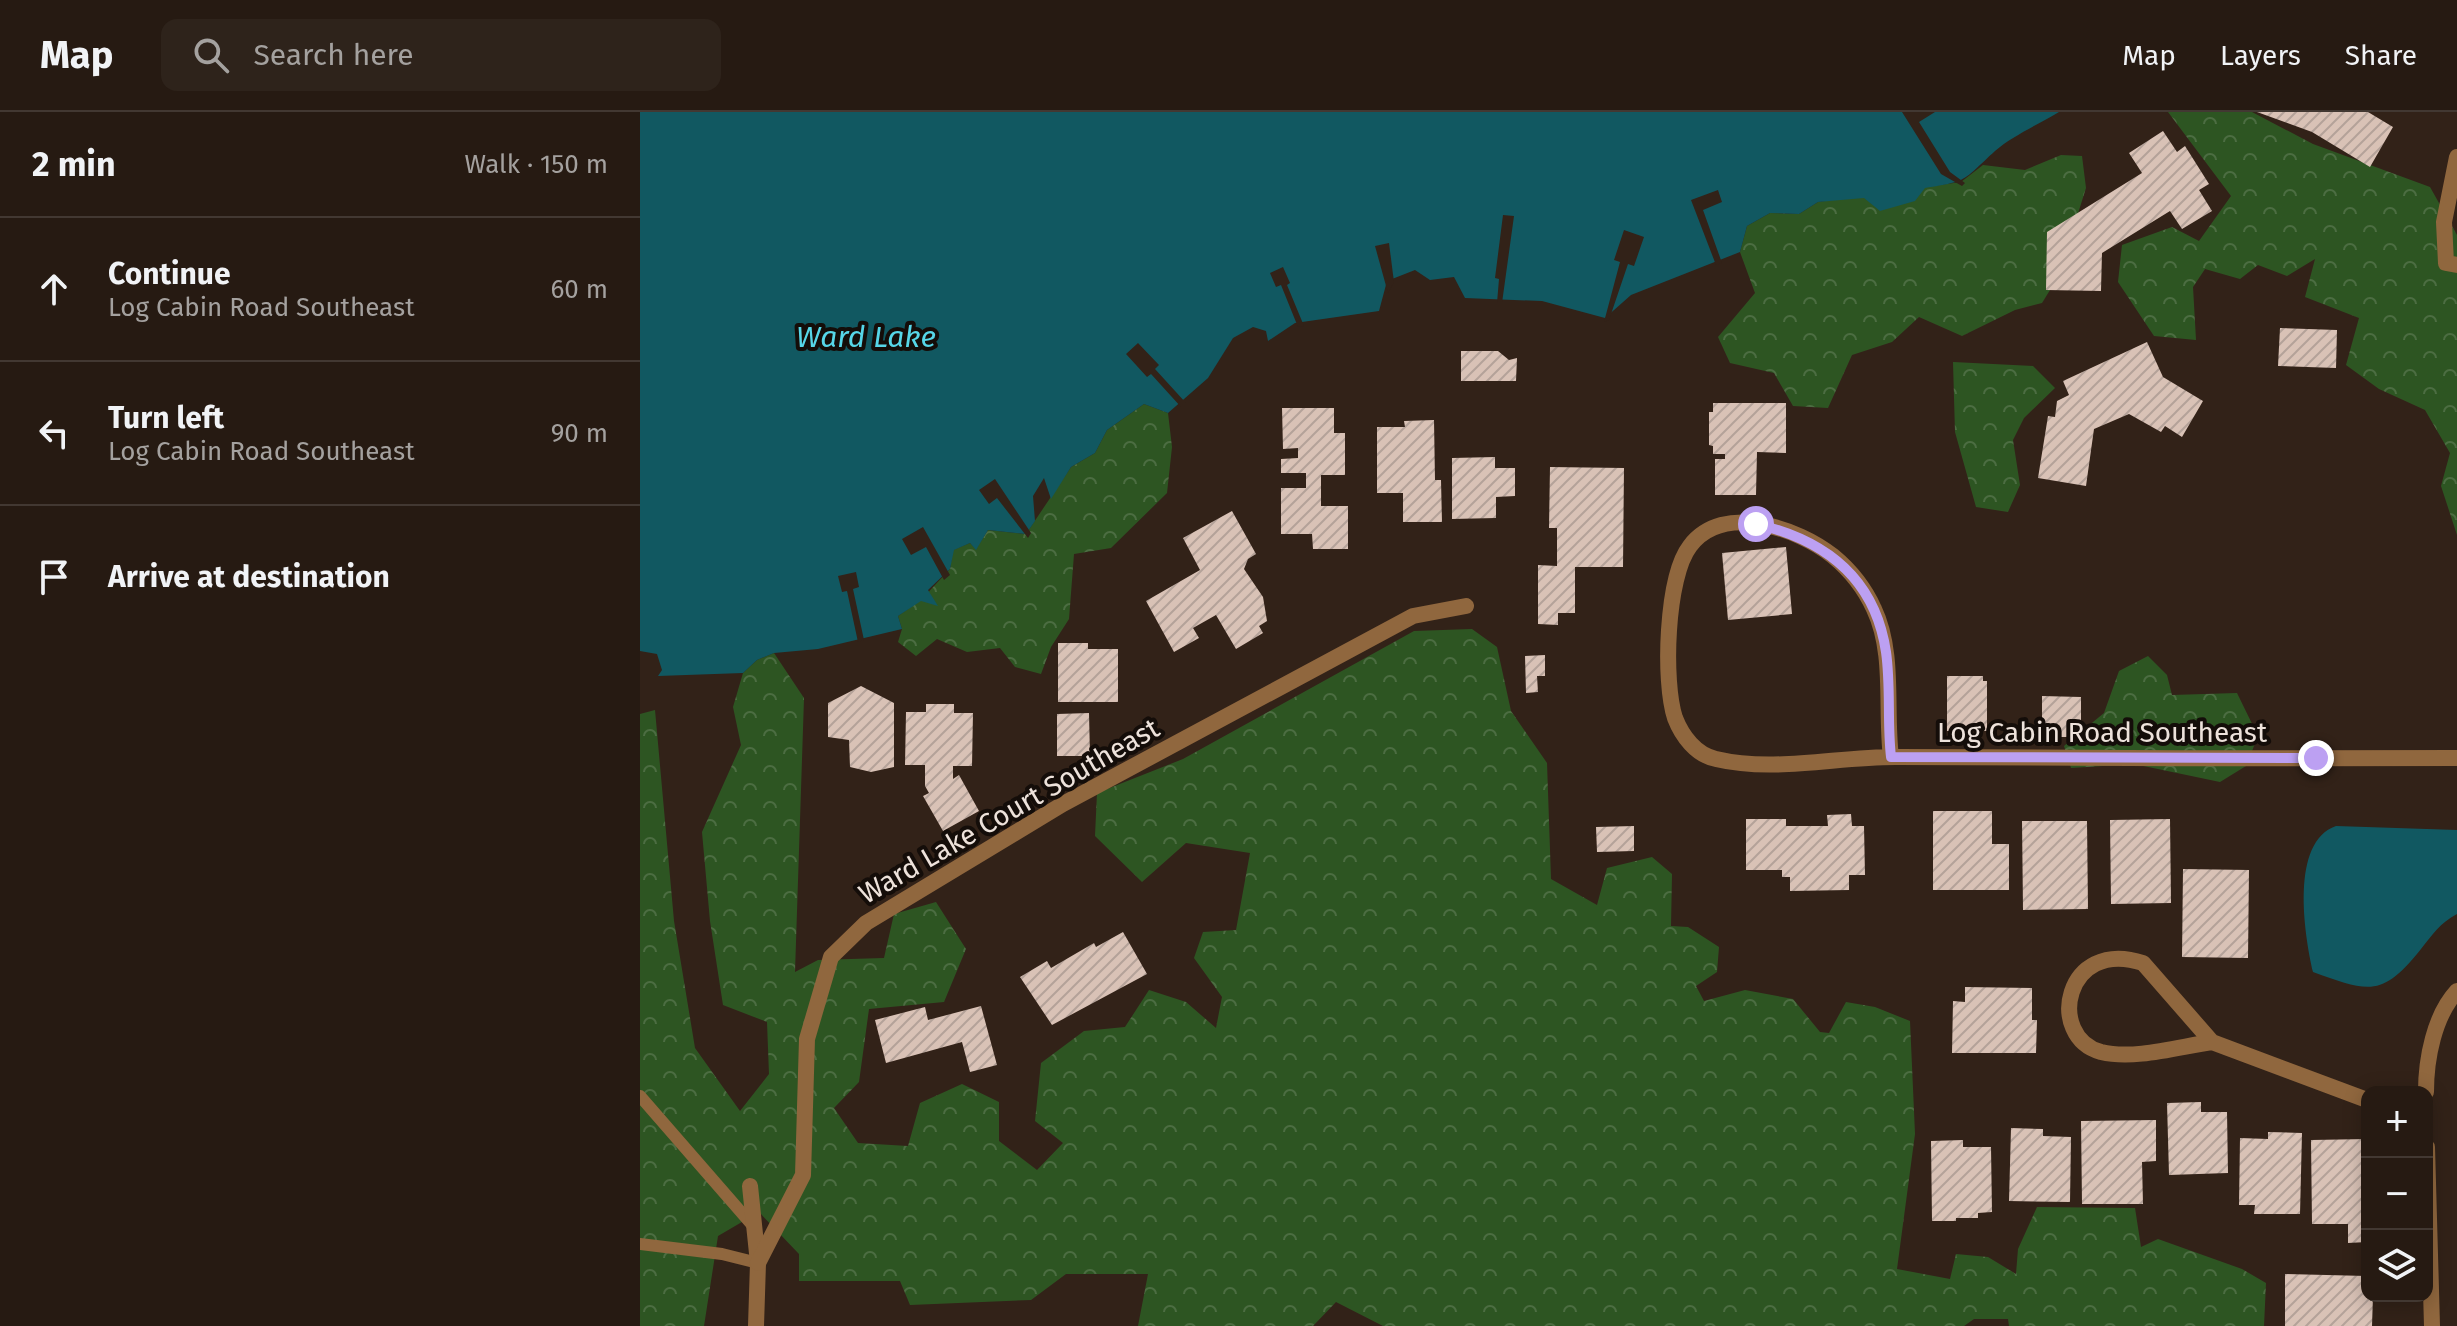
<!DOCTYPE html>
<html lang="en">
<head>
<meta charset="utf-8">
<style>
  body { margin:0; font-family:"Fira Sans",sans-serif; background:#2e231b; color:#f1f3f6 }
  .controls { position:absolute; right:24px; bottom:24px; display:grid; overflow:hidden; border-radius:16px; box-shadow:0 4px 20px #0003 }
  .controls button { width:72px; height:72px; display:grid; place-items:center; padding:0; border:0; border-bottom:2px solid #423832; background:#261a12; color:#f1f3f6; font:40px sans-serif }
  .stop { position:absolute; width:24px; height:24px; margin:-18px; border:6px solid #bca0f2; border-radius:50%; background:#fff }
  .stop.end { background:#bca0f2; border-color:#fff; box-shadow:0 2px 8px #0008 }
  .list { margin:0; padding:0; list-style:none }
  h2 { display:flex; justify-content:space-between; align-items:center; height:104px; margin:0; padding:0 32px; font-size:34px }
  h2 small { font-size:26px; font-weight:400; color:#a4a19f }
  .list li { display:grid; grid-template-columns:52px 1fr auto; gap:24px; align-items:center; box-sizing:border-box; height:144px; padding:0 32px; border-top:2px solid #423832 }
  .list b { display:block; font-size:30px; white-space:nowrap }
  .list p { margin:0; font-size:26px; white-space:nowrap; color:#a4a19f }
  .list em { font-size:26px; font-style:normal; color:#a4a19f }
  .icon { flex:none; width:44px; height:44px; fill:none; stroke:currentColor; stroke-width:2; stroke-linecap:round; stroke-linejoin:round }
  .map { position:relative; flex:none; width:1817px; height:1214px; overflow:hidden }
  header { display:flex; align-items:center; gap:48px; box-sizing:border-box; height:112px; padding:0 40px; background:#261a12; border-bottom:2px solid #423832 }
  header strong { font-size:38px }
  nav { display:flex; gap:44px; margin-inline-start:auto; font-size:28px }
  .search { width:560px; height:72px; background:#2e231b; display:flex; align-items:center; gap:20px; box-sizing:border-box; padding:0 28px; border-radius:16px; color:#a4a19f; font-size:30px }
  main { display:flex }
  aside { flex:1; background:#261a12 }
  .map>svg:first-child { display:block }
  .forest { fill:url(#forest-crowns) }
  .water { fill:#115861 }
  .pier { fill:#322218 }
  .building { fill:url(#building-hatch) }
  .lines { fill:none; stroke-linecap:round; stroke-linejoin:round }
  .lane { stroke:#90673e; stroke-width:12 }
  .street { stroke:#90673e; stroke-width:16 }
  .route { stroke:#bca0f2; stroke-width:10 }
  .labels { text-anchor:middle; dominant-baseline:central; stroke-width:8; stroke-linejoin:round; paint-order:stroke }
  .street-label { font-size:28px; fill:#ede2db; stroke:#140d09 }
  .water-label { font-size:30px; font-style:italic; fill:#56d6e8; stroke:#140d09 }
</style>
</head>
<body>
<header>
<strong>Map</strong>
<div class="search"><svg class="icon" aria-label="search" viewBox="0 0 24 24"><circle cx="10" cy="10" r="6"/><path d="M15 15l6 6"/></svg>Search here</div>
<nav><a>Map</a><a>Layers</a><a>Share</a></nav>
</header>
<main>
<aside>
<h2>2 min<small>Walk · 150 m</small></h2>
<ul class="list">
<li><svg class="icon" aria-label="ahead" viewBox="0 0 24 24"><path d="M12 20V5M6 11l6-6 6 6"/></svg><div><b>Continue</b><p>Log Cabin Road Southeast</p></div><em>60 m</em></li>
<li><svg class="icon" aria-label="left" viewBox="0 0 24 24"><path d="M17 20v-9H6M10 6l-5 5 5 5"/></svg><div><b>Turn left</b><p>Log Cabin Road Southeast</p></div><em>90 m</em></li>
<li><svg class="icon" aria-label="arrive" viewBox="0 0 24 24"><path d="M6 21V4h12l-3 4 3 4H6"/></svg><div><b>Arrive at destination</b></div></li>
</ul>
</aside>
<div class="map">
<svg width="1817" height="1214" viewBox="0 0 1817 1214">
  <defs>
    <pattern id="forest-crowns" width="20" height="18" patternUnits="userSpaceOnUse" patternTransform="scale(2)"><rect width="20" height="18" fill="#2d5522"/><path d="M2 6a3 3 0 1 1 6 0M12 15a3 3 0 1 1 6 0" fill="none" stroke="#4c6d42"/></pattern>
    <pattern id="building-hatch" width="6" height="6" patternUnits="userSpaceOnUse" patternTransform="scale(2)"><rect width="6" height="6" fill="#d9c2b6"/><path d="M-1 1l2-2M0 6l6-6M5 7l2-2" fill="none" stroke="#b4a299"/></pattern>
  </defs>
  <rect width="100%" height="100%" fill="#322218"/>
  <g class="forest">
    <path d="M1528,0h84l61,32 117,43 27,48v300l-16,-49 9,-33 -25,-43 -46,-21 -33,-24 13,-47 -54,-21 10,-38 -28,17 -29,-11 -18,14 -35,-10 -12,18 3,53 -42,-4 -36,-54 4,-37 50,-18 27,14 32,-45z"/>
    <path d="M1421,43l21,1 4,32 -28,89 -16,26 -27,7 -53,26 -43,-19 -27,25 -40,13 -24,53 -35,-2 -19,-33 -44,-10 -12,-26 37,-44 -15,-41 7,-26 23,-13 29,1 19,-12 143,-20 22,-17 42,5z"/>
    <path d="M1313,250l80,4 22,22 -31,30 -11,22 7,45 -12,27 -32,-5 -21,-75z"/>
    <path d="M504,292l24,9 4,34 -5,46 -56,55 -37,6 -5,65 -18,28 -10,27 -26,-7 -15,-19 -33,4 -30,-13 -21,17 -18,-14 4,-13 -4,-13 23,-16 29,-31 3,-19 17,-7 6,6 12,-19 38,4 45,-67 24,-14 12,-23z"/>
    <path d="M832,517l25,18 14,64 36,52 4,116 46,26 10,-37 45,-11 20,17 -1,52 17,1 31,20 -2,25 -21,14 8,15 41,-11 48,9 27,33 9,1 17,-31 29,5 35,14 5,113 -18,135 53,10 6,-25 32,3 28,17 2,-25 19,-42 98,1 6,39 17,-8 84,30 24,14 -2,43h-255l-1,-7h-34l-10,7h-581l-47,-24 -23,24h-175l10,-52h-82l-35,26 -121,5 -10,-24h-101v-27l-40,-42 -41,24 -14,90h-64v-612l15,-4 19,211 21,127 45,63 29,-37 -2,-52 -44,-17 -13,-84 -8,-89 39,-87 -8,-38 10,-34 14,-13 17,-7 30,45 -9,274 23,-12 66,-2 10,-44 42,-12 30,47 -22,53 -75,7 -10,73 -25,26 24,35 50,3 12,-43 42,-19 37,18v39l38,29 26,-27 -28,-22 6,-58 43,-32 41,-4 24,-37 37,12 30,26 6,-31 -28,-39 9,-26 33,-2 14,-77 -64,-10 -44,39 -47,-46 2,-43 86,-34 231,-128z"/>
    <path d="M1508,544l19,19 5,20 65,-2 21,43 -12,30 -26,16 -86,-18 -63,4 -7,-22 40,-33 15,-42z"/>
  </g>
  <g class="water">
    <path d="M0,0h1419c-20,12 -47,24 -64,39 -32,29 -25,30 -70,37l-10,13 -35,10 -16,-13 -46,4 -19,12 -29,-1 -23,13 -7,26 -109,43 -26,23 -63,-17 -77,-3 -11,-21 -24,3 -15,-10 -28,11 -8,30 -84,12 -27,18 -2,-10 -13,-4 -20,11 -25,40 -40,35 -24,-9 -37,26 -12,23 -24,14 -20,32 -7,-21 -11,18 2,25 -9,13 -38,-4 -12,20 -6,-7 -16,7 -4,19 -22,21 10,16 -17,-5 -23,15 4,13 -84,20 -44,4 -17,7 -14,13 -85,3 4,-6 -5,-16 -17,-3z"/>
    <path d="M1696,714l121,4v84c-17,9 -24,20 -36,35 -39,49 -52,43 -108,23 -9,-39 -23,-130 23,-146z"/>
  </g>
  <g class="pier">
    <path d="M1262,0h33l-16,10 31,50 15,11 -3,3 -21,-12z"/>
    <path d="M1078,78l4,12 -19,8 19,53 -6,2 -25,-65z"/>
    <path d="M863,103l11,1 -12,87h-5l2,-24 -4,-1z"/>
    <path d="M984,118l20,7 -10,29 -6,-2 -19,56 -5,2 16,-60 -6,-2z"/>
    <path d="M749,131l5,39 -6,11 -13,-47z"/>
    <path d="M643,155l7,16 -3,2 17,41 -6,1 -17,-42 -5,2 -6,-14z"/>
    <path d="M498,231l21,22 -4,4 31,34 -5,4 -30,-33 -4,3 -21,-23z"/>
    <path d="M355,367l36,54 -3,5 -31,-40 -8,6 -10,-14z"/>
    <path d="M283,415l27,48 -6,5 -18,-33 -15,8 -9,-16z"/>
    <path d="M216,460l3,15 -6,2 11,51 -6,2 -11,-51 -5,1 -4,-16z"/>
  </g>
  <g class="building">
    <path d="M1617,0h111l25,15 -23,40 -58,-35z"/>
    <path d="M1523,19l14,21 8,-6 24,38 -10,6 13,21 -30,18 -12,-18 -68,42 -1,38 -55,-1 1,-58 95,-59 -13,-20z"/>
    <path d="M1640,216l57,2 -1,38 -58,-2z"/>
    <path d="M1507,230l16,35 40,24 -21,36 -17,-11 -4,6 -32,-18 -35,15 -8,57 -48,-8 10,-62 7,1 2,-16 12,-6 -6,-14z"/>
    <path d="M821,239h37l11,9 8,-2 -1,23h-55z"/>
    <path d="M1073,291h73v50l-29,-1 -1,43h-41v-36h10v-5h-12v-8l-4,-1v-33h4z"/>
    <path d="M642,296h52v25h11v42h-24v31h27v43h-35l-1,-15h-31v-46h25v-15h-25v-14l17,-1v-10l-15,1z"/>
    <path d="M794,308l1,60h6l1,42h-39v-29h-26v-66h28l-1,-6z"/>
    <path d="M855,345v11h20v28l-19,1v21l-44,1v-61z"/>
    <path d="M910,355l74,1 -1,99h-48v46h-17v12l-20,-1v-59l19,1v-38h-8z"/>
    <path d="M592,399l24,43 -8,5 -4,10 19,28 4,24 -8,5 4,7 -27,16 -20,-34 -23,13 6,10 -25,14 -28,-51 54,-31 -17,-32z"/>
    <path d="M1146,435l6,67 -64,6 -6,-67z"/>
    <path d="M418,531h30v6h30v53h-60z"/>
    <path d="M905,543v21h-8l1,16 -12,1 -1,-37z"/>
    <path d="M1307,564h36v5h4v50h-40z"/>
    <path d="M221,574l33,17v64l-23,5 -21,-5 -1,-27 -21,-3v-34z"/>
    <path d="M1402,584l39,1v40h-39z"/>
    <path d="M286,592h28v9h19l-1,53h-19v13l6,-4 20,36 -36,20 -20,-35 6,-3 -4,-7v-21h-20l1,-53h20z"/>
    <path d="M449,601l1,43h-33v-42z"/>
    <path d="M1293,699h59v33h17v46h-76z"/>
    <path d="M1211,702l1,12h12l1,49h-16v15l-59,1v-14h-8v-7h-36v-51h40v7h42l-1,-11z"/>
    <path d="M1530,707l1,84 -60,1 -1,-84z"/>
    <path d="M1382,709h65l1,88 -65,1z"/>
    <path d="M994,714v25l-37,1 -1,-25z"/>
    <path d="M1543,757l66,1 -1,88 -66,-1z"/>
    <path d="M483,820l24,42 -95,51 -32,-48 27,-16 4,7 43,-25 2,4z"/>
    <path d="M1325,875l67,1v32h5l-1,33h-84l1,-52 12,1z"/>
    <path d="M341,894l16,59 -27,7 -8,-30 -76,21 -11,-43 50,-13 3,13z"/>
    <path d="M1561,990v10h26l1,61 -59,2 -2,-72z"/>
    <path d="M1516,1008v41l-14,1 1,42h-61l-1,-83z"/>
    <path d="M1371,1016l32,1v7l28,1 -1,65 -61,-1z"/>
    <path d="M1628,1020l34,1 -2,81h-46l1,-9h-16l1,-67 28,1z"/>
    <path d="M1727,1027v103l-19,1v-19h-36l-1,-84z"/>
    <path d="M1323,1028v7h28l1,65 -14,1v5h-22v3h-24l-1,-80z"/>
    <path d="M1645,1162l82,2v20h6l-1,30h-87z"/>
  </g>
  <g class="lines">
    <g class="lane">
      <path d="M0,984l114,131"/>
      <path d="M0,1132l82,10 36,9"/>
    </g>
    <g class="street">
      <path d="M1817,45l-13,65 2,41 11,2"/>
      <path d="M1251,645c-6,-47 4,-104 -17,-148 -9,-20 -24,-39 -41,-53 -35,-28 -110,-54 -143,-10 -24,31 -27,136 -15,172 7,18 21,37 41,41 59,14 123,-3 183,-2 186,2 372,1 558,1"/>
      <path d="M1572,930c-34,5 -78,18 -111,10 -55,-15 -37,-115 42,-89l69,79 155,58"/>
      <path d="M1786,980c0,-33 8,-76 31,-101"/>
      <path d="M1787,1035l5,179"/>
      <path d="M110,1074l8,77 -2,63"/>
      <path d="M118,1151l45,-88 4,-136 24,-82 35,-34 197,-119 350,-188 53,-10"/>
    </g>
  </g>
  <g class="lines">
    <path class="route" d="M1116,412c69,16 119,54 130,128 5,35 1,70 5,105l425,1"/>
  </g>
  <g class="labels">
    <g class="street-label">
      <text x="1462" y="620">Log Cabin Road Southeast</text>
      <text transform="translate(369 699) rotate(-30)">Ward Lake Court Southeast</text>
    </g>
    <g class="water-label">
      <text x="226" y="225">Ward Lake</text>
    </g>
  </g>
</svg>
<div class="controls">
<button>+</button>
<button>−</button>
<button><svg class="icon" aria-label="layers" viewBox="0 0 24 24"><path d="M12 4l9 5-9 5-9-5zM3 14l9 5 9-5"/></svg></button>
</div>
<div class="stop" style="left:1116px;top:412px"></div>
<div class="stop end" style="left:1676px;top:646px"></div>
</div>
</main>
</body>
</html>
